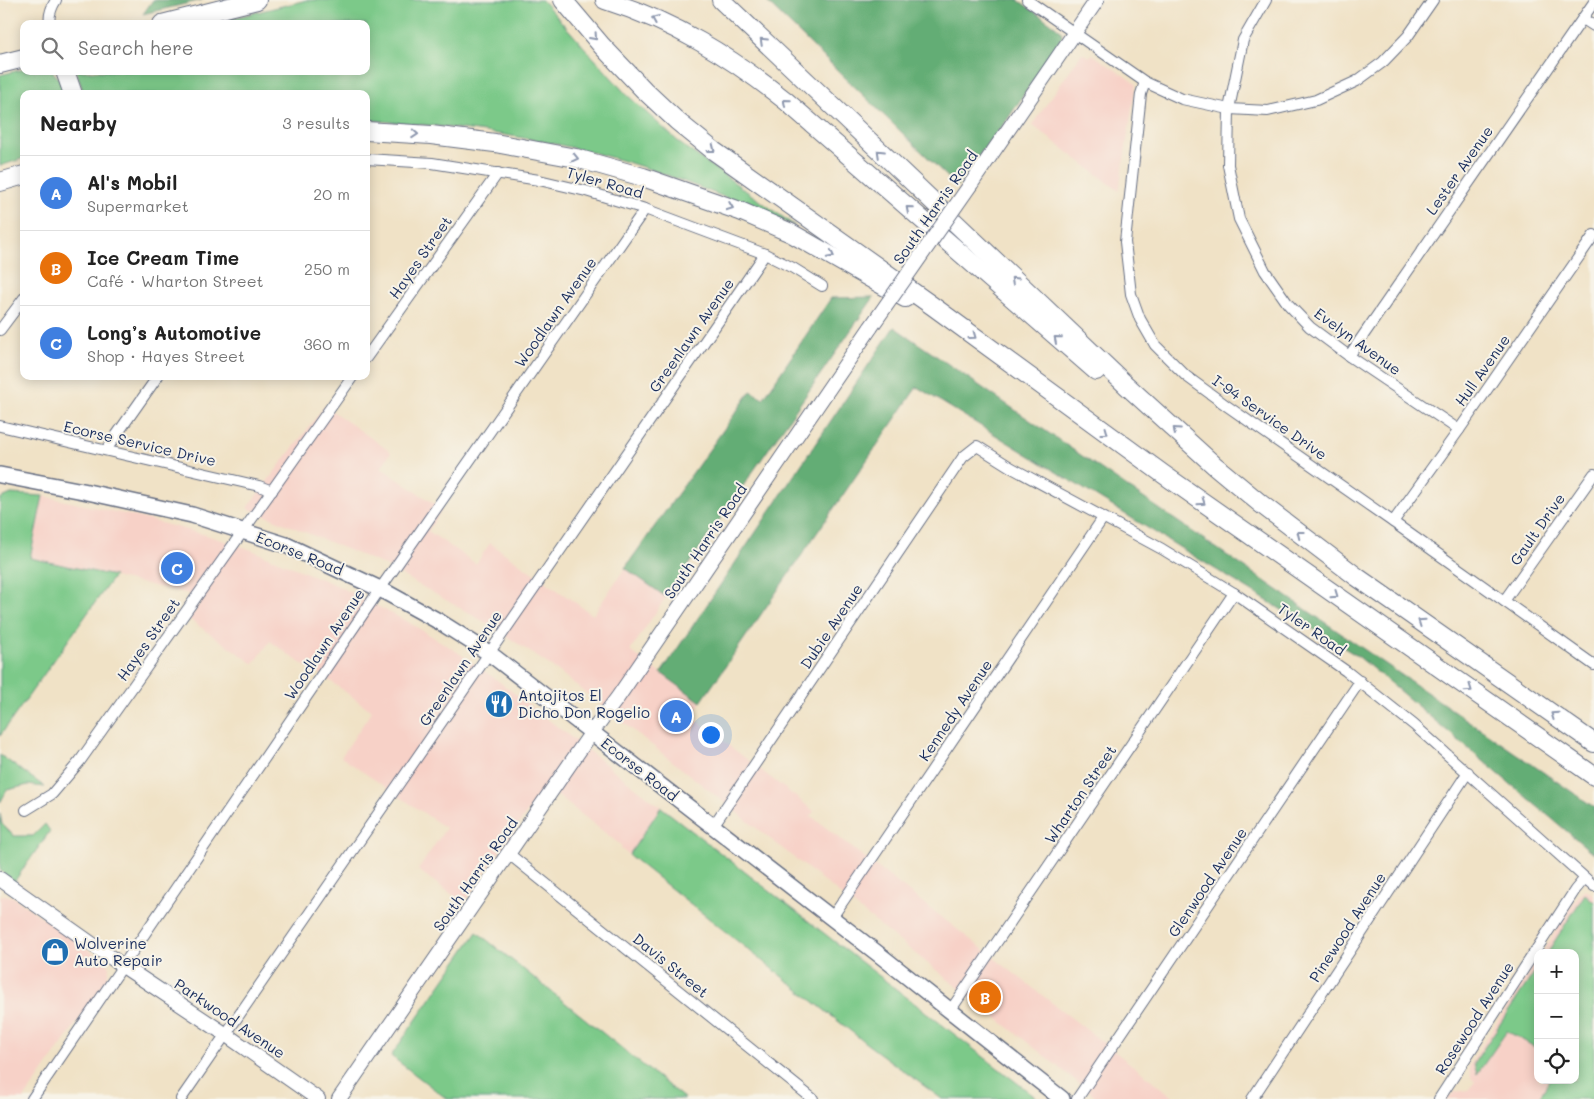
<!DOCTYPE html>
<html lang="en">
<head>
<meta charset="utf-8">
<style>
  body { margin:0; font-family:Mali,sans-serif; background:#f2f2f2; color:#222 }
  .controls { position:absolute; right:15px; bottom:15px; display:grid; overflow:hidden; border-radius:10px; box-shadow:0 2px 12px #0003 }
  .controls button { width:45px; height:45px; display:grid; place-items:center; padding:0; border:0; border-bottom:1px solid #e0e0e0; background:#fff; color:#222; font:25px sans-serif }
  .you { position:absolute; left:710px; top:734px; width:18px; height:18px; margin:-12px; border:4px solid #fff; border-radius:50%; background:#1a73e8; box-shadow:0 0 0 8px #1a73e833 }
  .badge { display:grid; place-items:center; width:32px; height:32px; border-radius:50%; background:#2563eb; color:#fff; font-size:16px; font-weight:700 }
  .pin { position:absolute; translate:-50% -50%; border:2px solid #fff; box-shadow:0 1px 5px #0006 }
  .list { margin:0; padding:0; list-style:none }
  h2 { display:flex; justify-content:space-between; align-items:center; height:65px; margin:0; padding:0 20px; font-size:21px }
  h2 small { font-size:16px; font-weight:400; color:#767676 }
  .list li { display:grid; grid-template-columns:32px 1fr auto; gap:15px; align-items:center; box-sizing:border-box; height:75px; padding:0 20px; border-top:1px solid #e0e0e0 }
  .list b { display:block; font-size:19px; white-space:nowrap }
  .list p { margin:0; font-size:16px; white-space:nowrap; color:#767676 }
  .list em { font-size:16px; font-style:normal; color:#767676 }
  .icon { flex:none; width:28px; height:28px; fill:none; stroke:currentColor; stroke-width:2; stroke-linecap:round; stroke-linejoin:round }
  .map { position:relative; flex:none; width:1594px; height:1099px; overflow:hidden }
  .search { position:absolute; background:#fff; box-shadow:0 2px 12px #0003; left:20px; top:20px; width:350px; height:55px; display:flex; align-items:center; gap:12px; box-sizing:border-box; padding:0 18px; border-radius:10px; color:#767676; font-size:19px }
  .panel { position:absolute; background:#fff; box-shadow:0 2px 12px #0003; left:20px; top:90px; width:350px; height:290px; border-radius:10px }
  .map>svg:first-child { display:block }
  .built { fill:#f7d1c7 }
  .green { fill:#7bc989; stroke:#4b7c74 }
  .forest { fill:#64ad75; stroke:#406e6a }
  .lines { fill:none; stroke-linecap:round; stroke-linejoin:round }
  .street-casing { stroke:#666e82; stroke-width:12 }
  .secondary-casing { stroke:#666e82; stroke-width:16 }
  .primary-casing { stroke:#666e82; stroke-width:18 }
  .highway-casing { stroke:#666e82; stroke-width:20 }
  .street { stroke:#fff; stroke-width:10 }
  .secondary { stroke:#fff; stroke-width:14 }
  .primary { stroke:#fff; stroke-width:15 }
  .highway { stroke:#fff; stroke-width:18 }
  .secondary-bridge-casing { stroke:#666e82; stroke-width:16; stroke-linecap:butt }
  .secondary-bridge { stroke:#fff; stroke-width:14 }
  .oneway { stroke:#8d97ae }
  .labels { text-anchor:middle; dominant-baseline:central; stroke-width:4; stroke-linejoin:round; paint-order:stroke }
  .street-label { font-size:15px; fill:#1b2f5e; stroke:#f7f3e8 }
  .poi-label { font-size:15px; fill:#1b2f5e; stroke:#f7f3e8; text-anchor:start }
</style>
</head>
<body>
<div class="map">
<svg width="1594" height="1099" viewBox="0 0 1594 1099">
  <rect width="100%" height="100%" fill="#f7f3e8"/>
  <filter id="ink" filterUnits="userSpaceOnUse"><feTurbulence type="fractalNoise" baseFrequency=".02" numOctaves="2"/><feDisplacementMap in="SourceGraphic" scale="10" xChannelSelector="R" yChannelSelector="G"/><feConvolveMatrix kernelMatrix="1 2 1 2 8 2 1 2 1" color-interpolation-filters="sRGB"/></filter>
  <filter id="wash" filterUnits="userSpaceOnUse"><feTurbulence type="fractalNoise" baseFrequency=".0096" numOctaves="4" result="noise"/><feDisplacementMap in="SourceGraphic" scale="20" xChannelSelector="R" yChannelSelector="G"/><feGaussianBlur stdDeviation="1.12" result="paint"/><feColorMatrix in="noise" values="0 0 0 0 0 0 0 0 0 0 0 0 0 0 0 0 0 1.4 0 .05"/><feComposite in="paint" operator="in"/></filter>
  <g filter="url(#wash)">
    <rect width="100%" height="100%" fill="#f0e2c6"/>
    <g class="built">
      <path d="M1082,53l8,4 2,-3 44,30 -17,107 -87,-66z"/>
      <path d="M325,406l66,46 -10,16 61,41 -14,22 48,33 14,-21 103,72 32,-47 41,29 -36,54 71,51 -9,15 122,94 -3,5 365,283h-77l-542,-429 -67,-45 -108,-61 -135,-56z"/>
      <path d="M43,496l95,21 68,18 43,14 87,36 72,37 45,27 44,31 164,127 -32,48 -8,-6 1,-3 -77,-60 -81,117 -46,-33 28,-42 -105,-71 31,-46 -57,-41 -2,2 -43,-31 -16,23 -65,-45 12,-17 -12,-8 -159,-36z"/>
      <path d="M1586,890l8,5v204h-148l9,-7 13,-2 7,-8 -4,-4 -2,-9 3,-8 66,-102v121h37v-127h-33l39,-61z"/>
      <path d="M5,895l8,2 87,61 8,6 1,4 -2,11 -83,120h-24v-203z"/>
    </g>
    <g class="green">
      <path d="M307,0h235l84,94 56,51 113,81c-49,-20 -98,-41 -149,-58 -90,-30 -185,-41 -280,-48v-26h-282l-8,-23h290v-47h-158z"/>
      <path d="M24,69v2h28l9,10 4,13h-41v64l-24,8v-91z"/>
      <path d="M11,494l32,2 -13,62 84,18 -114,160v-237z"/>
      <path d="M0,755l45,32 -17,-2 -21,5 -7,13z"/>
      <path d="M661,807l377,292h-96l-75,-55 -238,-189z"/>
      <path d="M0,813l2,11 12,12h19l12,-12 5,7 -36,51 -14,-12z"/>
      <path d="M1585,894l9,8v197h-56l12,-19h25v-127h-28z"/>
      <path d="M477,932l208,167h-238l-56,-43z"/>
      <path d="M1538,967v82l-31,-18 -30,43 -3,-11z"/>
    </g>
    <g class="forest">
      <path d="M153,0h49l-59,14z"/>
      <path d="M765,0h253l37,26 6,5 1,6 -57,86 -16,19 -32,44z"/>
      <path d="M874,297l-208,300 -41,-29 126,-177 12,8 68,-101z"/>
      <path d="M894,327l700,480v47l-235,-197 -442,-270 -216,315 -40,-29z"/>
    </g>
  </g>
  <g filter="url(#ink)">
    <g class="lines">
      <defs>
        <g id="street">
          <path d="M1027,0l118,82 37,17 47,10 39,2 48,-11 41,-19 26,-19 25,-26 25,-36"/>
          <path d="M1266,0l-23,40 -14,69 -1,56 11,54 26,52 23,33 22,23 39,29 110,74"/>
          <path d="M1583,19l11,7"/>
          <path d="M50,24c-2,-9 1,-16 6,-24"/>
          <path d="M1145,82l-4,12 -16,148 6,52 9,25 15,26 31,31 41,30 166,116 201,143"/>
          <path d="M366,159l66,4 107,17 47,11 59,18 120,45 28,14 29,18"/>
          <path d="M0,330l24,-32"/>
          <path d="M1349,356l245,-354"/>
          <path d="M366,358l132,-185"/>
          <path d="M0,426l259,60 13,5"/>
          <path d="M106,450l52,-74"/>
          <path d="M1393,522l66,-92 135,-195"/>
          <path d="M1504,601l90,-127"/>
          <path d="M26,810l26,-16 28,-33 273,-385"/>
          <path d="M713,826l250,-369 14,-11 35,22 150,81 72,44 112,78 68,54 180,161"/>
          <path d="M509,854l304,245"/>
          <path d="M831,919l272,-401"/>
          <path d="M950,1011l284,-418"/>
          <path d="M32,1099l348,-510 265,-380"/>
          <path d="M181,1099l584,-845"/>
          <path d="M1077,1099l283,-418"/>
          <path d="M1252,1099l216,-327"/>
          <path d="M1439,1099l136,-209 10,-12"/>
        </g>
        <g id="secondary">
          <path d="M971,184l126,-184"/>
          <path d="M0,879l123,87 102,68 93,65"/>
          <path d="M339,1099l253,-367 26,-35 253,-370"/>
        </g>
        <path id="primary" d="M0,475l83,16 109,24 94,30 94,44 60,33 49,31 57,44 335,259 181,143"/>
        <g id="highway">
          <path d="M563,0l39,46 42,44 33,31 37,30 220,156 229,167 431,302"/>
          <path d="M605,0c69,22 125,56 181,101l310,270"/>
          <path d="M721,0l405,385 88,80 47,39 96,73 237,166"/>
          <path d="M162,24l95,-24"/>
          <path d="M0,64l24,-6"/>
          <path d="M65,71l8,23"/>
          <path d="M366,131l65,4 64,8 81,15 67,19 97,34 51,22 114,65"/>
          <path d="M0,182l24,-7"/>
        </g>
      </defs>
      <use href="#street" class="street-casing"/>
      <use href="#secondary" class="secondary-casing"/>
      <use href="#primary" class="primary-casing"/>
      <use href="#highway" class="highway-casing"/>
      <use href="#street" class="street"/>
      <use href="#secondary" class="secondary"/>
      <use href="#primary" class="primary"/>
      <use href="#highway" class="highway"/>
      <defs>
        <path id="secondary-bridge" d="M871,327l100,-143"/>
      </defs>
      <use href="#secondary-bridge" class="secondary-bridge-casing"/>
      <use href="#secondary-bridge" class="secondary-bridge"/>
    </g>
    <defs><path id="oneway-chevron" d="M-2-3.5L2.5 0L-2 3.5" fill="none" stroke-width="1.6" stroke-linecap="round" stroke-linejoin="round" transform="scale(1.25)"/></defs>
    <g class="oneway">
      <use href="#oneway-chevron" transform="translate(655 19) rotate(-157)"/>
      <use href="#oneway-chevron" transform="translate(594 37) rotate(48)"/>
      <use href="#oneway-chevron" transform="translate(763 41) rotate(-136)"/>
      <use href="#oneway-chevron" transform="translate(786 102) rotate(-140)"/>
      <use href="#oneway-chevron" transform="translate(415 134) rotate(4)"/>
      <use href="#oneway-chevron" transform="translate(712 149) rotate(38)"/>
      <use href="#oneway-chevron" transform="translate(880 153) rotate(-136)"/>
      <use href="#oneway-chevron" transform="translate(575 158) rotate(13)"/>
      <use href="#oneway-chevron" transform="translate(730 207) rotate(21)"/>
      <use href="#oneway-chevron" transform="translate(909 209) rotate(-139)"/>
      <use href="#oneway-chevron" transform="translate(831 255) rotate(28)"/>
      <use href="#oneway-chevron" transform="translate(1014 280) rotate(-137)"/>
      <use href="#oneway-chevron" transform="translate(973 336) rotate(36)"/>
      <use href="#oneway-chevron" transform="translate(1057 339) rotate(-139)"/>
      <use href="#oneway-chevron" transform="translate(1176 430) rotate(-138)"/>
      <use href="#oneway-chevron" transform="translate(1105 432) rotate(36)"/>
      <use href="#oneway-chevron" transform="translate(1202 502) rotate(35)"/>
      <use href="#oneway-chevron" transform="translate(1300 534) rotate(-142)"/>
      <use href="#oneway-chevron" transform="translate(1335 595) rotate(35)"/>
      <use href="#oneway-chevron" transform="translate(1421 622) rotate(-145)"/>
      <use href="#oneway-chevron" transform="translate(1469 689) rotate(35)"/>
      <use href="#oneway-chevron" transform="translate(1554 715) rotate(-145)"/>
    </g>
  </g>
  <defs>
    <symbol id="restaurant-disc" viewBox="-11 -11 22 22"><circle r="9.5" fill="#1f6fb2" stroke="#f7f3e8"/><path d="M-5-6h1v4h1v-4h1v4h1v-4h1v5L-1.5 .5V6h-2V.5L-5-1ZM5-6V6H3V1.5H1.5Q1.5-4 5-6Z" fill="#fff"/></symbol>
    <symbol id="shop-disc" viewBox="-11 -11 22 22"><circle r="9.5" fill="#1f6fb2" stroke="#f7f3e8"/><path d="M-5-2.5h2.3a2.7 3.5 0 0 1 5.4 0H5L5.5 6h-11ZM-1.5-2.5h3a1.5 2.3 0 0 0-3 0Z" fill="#fff"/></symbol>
  </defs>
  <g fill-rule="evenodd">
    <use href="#restaurant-disc" x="483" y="688" width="32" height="32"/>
    <use href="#shop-disc" x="39" y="936" width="32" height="32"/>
  </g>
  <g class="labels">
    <g class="street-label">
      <text transform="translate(1459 170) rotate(-55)">Lester Avenue</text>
      <text transform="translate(605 182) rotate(16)">Tyler Road</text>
      <text transform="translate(935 207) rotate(-55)">South Harris Road</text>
      <text transform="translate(420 257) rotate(-55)">Hayes Street</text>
      <text transform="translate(555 312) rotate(-55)">Woodlawn Avenue</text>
      <text transform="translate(691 335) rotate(-55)">Greenlawn Avenue</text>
      <text transform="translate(1358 341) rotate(36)">Evelyn Avenue</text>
      <text transform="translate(1482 370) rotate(-55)">Hull Avenue</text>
      <text transform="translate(1270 417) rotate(35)">I-94 Service Drive</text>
      <text transform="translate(140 443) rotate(13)">Ecorse Service Drive</text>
      <text transform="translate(1537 529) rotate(-55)">Gault Drive</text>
      <text transform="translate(705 541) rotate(-56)">South Harris Road</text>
      <text transform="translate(300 553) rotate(22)">Ecorse Road</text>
      <text transform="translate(831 626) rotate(-56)">Dubie Avenue</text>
      <text transform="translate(1312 629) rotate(35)">Tyler Road</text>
      <text transform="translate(148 639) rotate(-55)">Hayes Street</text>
      <text transform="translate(324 644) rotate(-56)">Woodlawn Avenue</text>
      <text transform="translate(460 668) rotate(-56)">Greenlawn Avenue</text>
      <text transform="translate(955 710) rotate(-56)">Kennedy Avenue</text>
      <text transform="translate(640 769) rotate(38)">Ecorse Road</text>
      <text transform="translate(1080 794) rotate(-56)">Wharton Street</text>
      <text transform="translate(475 874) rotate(-55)">South Harris Road</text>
      <text transform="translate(1207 882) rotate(-56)">Glenwood Avenue</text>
      <text transform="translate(1347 927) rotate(-57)">Pinewood Avenue</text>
      <text transform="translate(671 965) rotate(39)">Davis Street</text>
      <text transform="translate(230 1018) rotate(34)">Parkwood Avenue</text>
      <text transform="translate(1474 1018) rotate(-57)">Rosewood Avenue</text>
    </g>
    <g class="poi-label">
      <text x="518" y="695">Antojitos El<tspan x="518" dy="17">Dicho Don Rogelio</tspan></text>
      <text x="74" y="943">Wolverine<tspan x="74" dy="17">Auto Repair</tspan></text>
    </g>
  </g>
</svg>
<div class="controls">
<button>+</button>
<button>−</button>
<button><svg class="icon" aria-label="locate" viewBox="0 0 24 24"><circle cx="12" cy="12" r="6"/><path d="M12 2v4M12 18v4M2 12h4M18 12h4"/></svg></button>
</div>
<div class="you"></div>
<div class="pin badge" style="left:676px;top:716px;background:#3f7fe0">A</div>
<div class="pin badge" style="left:985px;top:997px;background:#e8710a">B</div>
<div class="pin badge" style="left:177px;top:568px;background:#3f7fe0">C</div>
<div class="search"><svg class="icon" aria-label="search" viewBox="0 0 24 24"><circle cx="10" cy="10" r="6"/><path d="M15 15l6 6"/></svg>Search here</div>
<section class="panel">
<h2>Nearby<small>3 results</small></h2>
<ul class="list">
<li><span class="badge" style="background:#3f7fe0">A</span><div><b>Al's Mobil</b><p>Supermarket</p></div><em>20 m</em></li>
<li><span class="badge" style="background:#e8710a">B</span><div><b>Ice Cream Time</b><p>Café · Wharton Street</p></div><em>250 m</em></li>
<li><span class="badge" style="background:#3f7fe0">C</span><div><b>Long’s Automotive</b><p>Shop · Hayes Street</p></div><em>360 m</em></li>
</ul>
</section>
</div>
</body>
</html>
